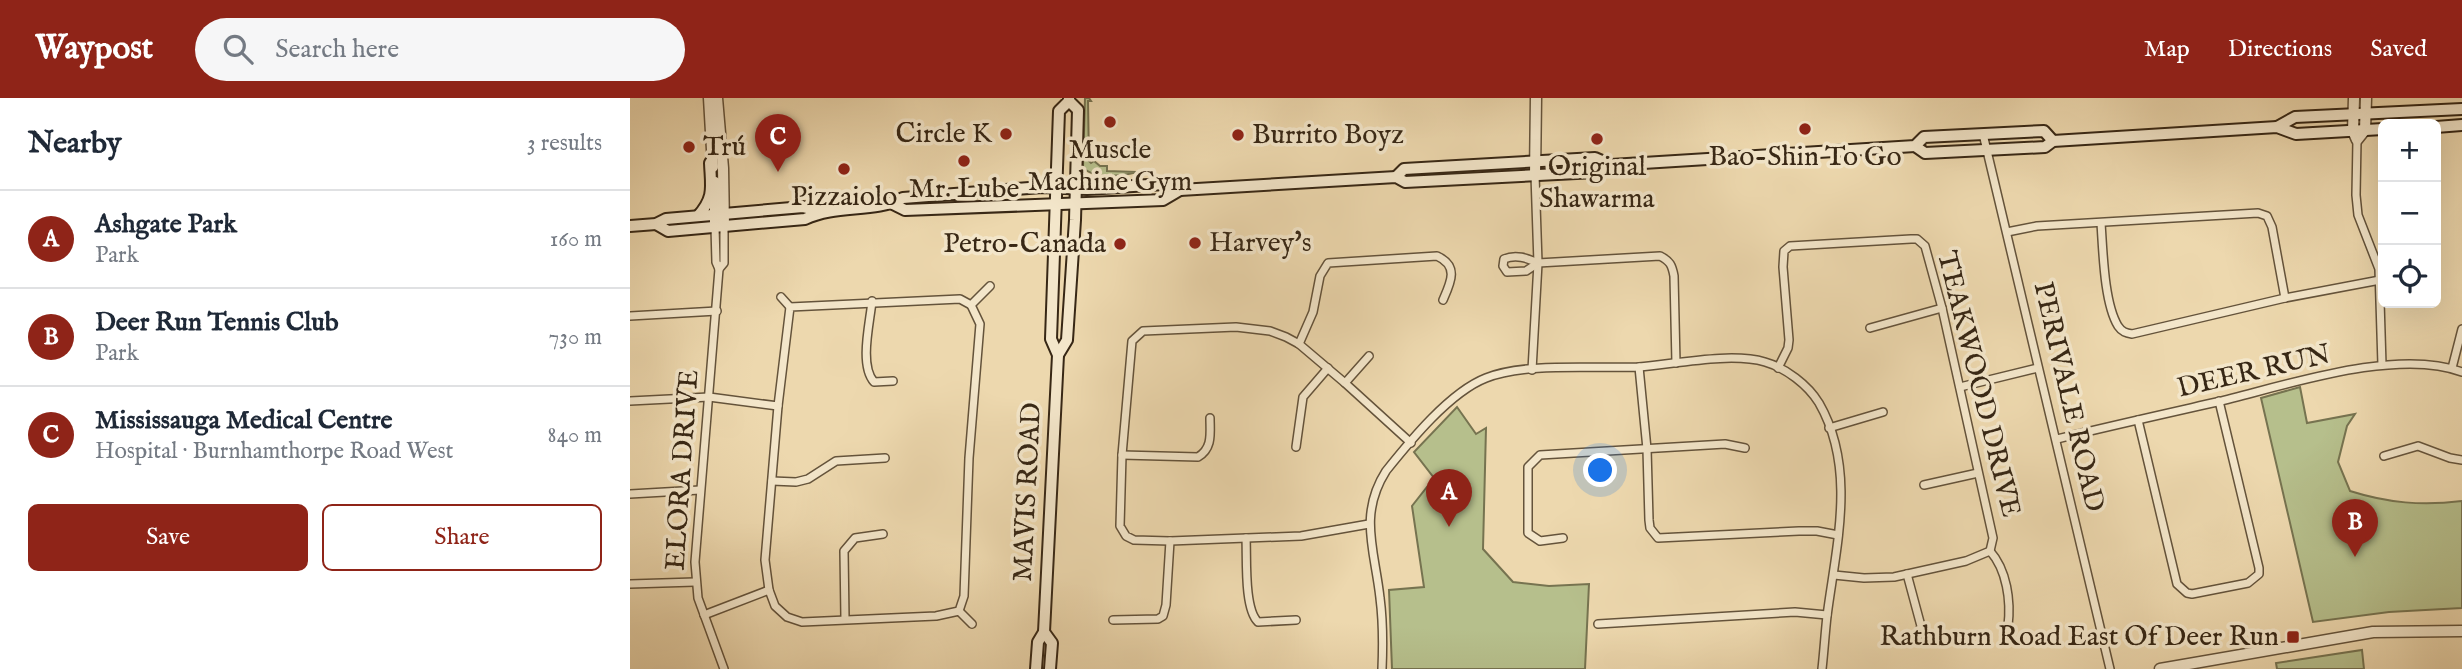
<!DOCTYPE html>
<html lang="en">
<head>
<meta charset="utf-8">
<style>
  body { margin:0; font-family:"IM FELL English",serif; background:#f6f6f7; color:#1f2937 }
  .controls { position:absolute; right:21px; top:21px; display:grid; overflow:hidden; border-radius:10px; box-shadow:0 7px 28px #0002 }
  .controls button { width:63px; height:63px; display:grid; place-items:center; padding:0; border:0; border-bottom:2px solid #e0e1e3; background:#fff; color:#1f2937; font:35px sans-serif }
  .you { position:absolute; left:971px; top:373px; width:24px; height:24px; margin:-18px; border:5px solid #fff; border-radius:50%; background:#1a73e8; box-shadow:0 0 0 10px #1a73e833 }
  .badge { display:grid; place-items:center; width:46px; height:46px; border-radius:50%; background:#8f2418; color:#fff; font-size:23px; font-weight:700 }
  .pin { position:absolute; translate:-50% -58px; filter:drop-shadow(0 2px 4px #0008) }
  .pin::after { content:''; position:absolute; top:37px; width:24px; height:21px; background:inherit; clip-path:polygon(0 0,100% 0,50% 100%) }
  .list { margin:0; padding:0; list-style:none }
  h2 { display:flex; justify-content:space-between; align-items:center; height:91px; margin:0; padding:0 28px; font-size:30px }
  h2 small { font-size:23px; font-weight:400; color:#747a83 }
  .list li { display:grid; grid-template-columns:46px 1fr auto; gap:21px; align-items:center; box-sizing:border-box; height:98px; padding:0 28px; border-top:2px solid #e0e1e3 }
  .list b { display:block; font-size:26px; white-space:nowrap }
  .list p { margin:0; font-size:23px; white-space:nowrap; color:#747a83 }
  .list em { font-size:23px; font-style:normal; color:#747a83 }
  .actions { display:flex; gap:14px; padding:21px 28px }
  .actions a { flex:1; padding:16px 0; border:2px solid #8f2418; border-radius:10px; text-align:center; font-size:24px; color:#8f2418 }
  .actions .main { background:#8f2418; color:#fff }
  .icon { flex:none; width:38px; height:38px; fill:none; stroke:currentColor; stroke-width:2; stroke-linecap:round; stroke-linejoin:round }
  .map { position:relative; flex:none; width:1832px; height:571px; overflow:hidden }
  header { display:flex; align-items:center; gap:42px; box-sizing:border-box; height:98px; padding:0 35px; background:#8f2418; color:#fff }
  header strong { font-size:33px }
  nav { display:flex; gap:38px; margin-inline-start:auto; font-size:24px }
  .search { width:490px; height:63px; background:#f6f6f7; display:flex; align-items:center; gap:18px; box-sizing:border-box; padding:0 24px; border-radius:38px; color:#747a83; font-size:26px }
  main { display:flex }
  aside { flex:1; background:#fff }
  .map>svg:first-child { display:block }
  .green { fill:#b6bf8c; stroke:#767350; stroke-width:2 }
  .lines { fill:none; stroke-linecap:round; stroke-linejoin:round }
  .minor-casing { stroke:#64533b; stroke-width:10 }
  .tertiary-casing { stroke:#64533b; stroke-width:13 }
  .secondary-casing { stroke:#372715; stroke-width:14 }
  .minor { stroke:#f3e6ca; stroke-width:7 }
  .tertiary { stroke:#f3e6ca; stroke-width:10 }
  .secondary { stroke:#f3e6ca; stroke-width:10 }
  .poi-dot { fill:#8f2418; stroke:#f3e6ca; stroke-width:2.5 }
  .labels { text-anchor:middle; dominant-baseline:central; stroke-width:7; stroke-linejoin:round; paint-order:stroke }
  .poi-label { font-size:28px; fill:#372715; stroke:#f3e6ca }
  .street-label { font-size:28px; fill:#372715; stroke:#f3e6ca }
</style>
</head>
<body>
<header>
<strong>Waypost</strong>
<div class="search"><svg class="icon" aria-label="search" viewBox="0 0 24 24"><circle cx="10" cy="10" r="6"/><path d="M15 15l6 6"/></svg>Search here</div>
<nav><a>Map</a><a>Directions</a><a>Saved</a></nav>
</header>
<main>
<aside>
<h2>Nearby<small>3 results</small></h2>
<ul class="list">
<li><span class="badge">A</span><div><b>Ashgate Park</b><p>Park</p></div><em>160 m</em></li>
<li><span class="badge">B</span><div><b>Deer Run Tennis Club</b><p>Park</p></div><em>730 m</em></li>
<li><span class="badge">C</span><div><b>Mississauga Medical Centre</b><p>Hospital · Burnhamthorpe Road West</p></div><em>840 m</em></li>
</ul>
<div class="actions"><a class="main">Save</a><a>Share</a></div>
</aside>
<div class="map">
<svg width="1832" height="571" viewBox="0 0 1832 571">
  <rect width="100%" height="100%" fill="#edd8ae"/>
  <filter id="stains"><feTurbulence type="fractalNoise" baseFrequency=".00286" numOctaves="4"/><feColorMatrix values="0 0 0 0 .2 0 0 0 0 .09 0 0 0 0 .02 0 0 0 .5 -.17"/></filter>
  <radialGradient id="worn" r=".72"><stop offset=".6" stop-color="#630" stop-opacity="0"/><stop offset="1" stop-color="#630" stop-opacity=".3"/></radialGradient>
  <g class="green">
    <path d="M455,0h4l2,3h-3l1,60 2,2 3,-2 6,5h7v5l30,1c-15,4 -44,8 -54,-5z"/>
    <path d="M1670,289l7,36 48,-9 -8,12 -9,36 12,29c38,12 72,15 112,10v107l-73,4 -76,10 -52,-224z"/>
    <path d="M827,309l19,27 10,-6 -3,121 30,33 36,4 40,-2 -4,85h-193l-3,-79 35,-3 -12,-81 22,-28 -20,-26z"/>
    <path d="M1732,552l2,19h-87l-1,-6z"/>
  </g>
  <g class="lines">
    <defs>
      <g id="minor">
        <path d="M1353,36l127,535"/>
        <path d="M1727,42l-1,55 2,20 21,54 3,96"/>
        <path d="M1471,125c2,28 3,80 17,103 4,6 8,7 14,8l153,-36 95,-18"/>
        <path d="M94,128v37l-5,6 -24,293 3,36 26,71"/>
        <path d="M85,129l1,35 3,7"/>
        <path d="M1377,134l30,-6 221,-13 9,3 5,11 13,71"/>
        <path d="M908,165l-12,8 -19,1 -4,-6 1,-7c12,-5 23,-1 34,4l122,-7c10,5 12,9 14,20l2,87"/>
        <path d="M151,199l9,10"/>
        <path d="M330,201l11,6 9,19 -11,134 -5,138 -5,15 -23,5 -134,6 -15,-5 -12,-11 -6,-16 -4,-30 13,-154 12,-99z"/>
        <path d="M242,203c-2,22 -13,64 2,81l19,-1"/>
        <path d="M341,207l19,-19"/>
        <path d="M0,218l87,-5"/>
        <path d="M1240,230l72,-20"/>
        <path d="M669,246l14,-32 7,-36 8,-13 109,-7c22,10 14,26 6,44"/>
        <path d="M1009,269l8,82 2,71 1,8 8,10 141,-7h18l21,4"/>
        <path d="M1148,270l10,-20 1,-8 -6,-73 1,-16 6,-5 121,-7h6l8,7 17,62 51,230 -3,13 -24,10 -72,16 -30,1 -30,-3"/>
        <path d="M1822,270l10,-39"/>
        <path d="M902,272l6,-107 -3,-88"/>
        <path d="M715,285l24,-27"/>
        <path d="M1330,289l78,-19"/>
        <path d="M0,303l79,-4 69,9"/>
        <path d="M1508,322l39,164 10,9 5,1 56,-11 11,-9v-6l-40,-167"/>
        <path d="M1199,330l54,-16"/>
        <path d="M1427,341c53,-13 107,-25 160,-37 67,-16 180,-55 245,-30"/>
        <path d="M666,349l7,-50 25,-29"/>
        <path d="M492,357l76,2c15,-9 12,-24 12,-39"/>
        <path d="M1754,358l34,-10 32,12 12,2"/>
        <path d="M142,383l24,1 12,-3 28,-18 49,-3"/>
        <path d="M1294,387l54,-12"/>
        <path d="M0,396l70,-4"/>
        <path d="M739,426l-68,12 -131,5 -36,-1 -8,-4 -6,-10 2,-71 10,-114 11,-10 93,-4 34,4 16,6 13,7 46,39 66,60"/>
        <path d="M616,440c1,21 -2,71 12,84l38,-2"/>
        <path d="M933,440l-23,3 -12,-8v-66l12,-12 185,-11 20,4"/>
        <path d="M1360,453c17,19 21,50 18,75"/>
        <path d="M1277,476l14,52 -5,16"/>
        <path d="M0,486l65,-2"/>
        <path d="M329,513l13,13"/>
        <path d="M74,517l65,-25"/>
        <path d="M215,521l-1,-68 11,-13 28,-4"/>
        <path d="M483,522l45,-1 5,-3 3,-11 4,-64"/>
        <path d="M968,526l197,-12 32,3"/>
        <path d="M752,571c1,-23 1,-48 -2,-71 -5,-47 -22,-83 6,-127 24,-30 64,-79 100,-93 39,-16 109,-9 153,-11 36,-3 92,-15 126,-5 21,6 43,23 54,41 38,66 17,143 8,213 -2,18 -3,35 -5,53"/>
      </g>
      <g id="tertiary">
        <path d="M79,0l4,69"/>
        <path d="M87,0l6,70 1,58"/>
        <path d="M1724,0l-1,33 4,9 8,-10 1,-32"/>
        <path d="M905,77l1,-77"/>
        <path d="M85,84v41"/>
        <path d="M1530,571l213,-37 89,-1"/>
      </g>
      <g id="secondary">
        <path d="M1647,29l18,-10 167,-8"/>
        <path d="M1806,29l26,-2"/>
        <path d="M1285,48l10,7 120,-6 8,-6 224,-14 19,7 87,-5"/>
        <path d="M766,79l8,-8 191,-11 16,7"/>
        <path d="M263,106l12,6 258,-10 17,-10"/>
        <path d="M68,118c17,-19 13,-29 12,-53l2,-3"/>
        <path d="M26,126l12,7 137,-12c31,-15 69,-6 98,-21l139,-11 45,2 77,-5 16,6 216,-13 9,5 191,-10 15,-7 304,-19 9,-9 120,-6 9,10"/>
        <path d="M0,128l26,-2 10,-5 137,-12 18,4"/>
        <path d="M428,257l9,-15 8,-120 3,-110 -9,-9"/>
        <path d="M414,534l8,11 -2,26"/>
        <path d="M406,571l2,-27 6,-10 14,-277 -7,-16 8,-228 10,-10v-3"/>
      </g>
    </defs>
    <use href="#minor" class="minor-casing"/>
    <use href="#tertiary" class="tertiary-casing"/>
    <use href="#secondary" class="secondary-casing"/>
    <use href="#minor" class="minor"/>
    <use href="#tertiary" class="tertiary"/>
    <use href="#secondary" class="secondary"/>
  </g>
  <g class="poi-dot">
    <circle cx="480" cy="24" r="7"/>
    <circle cx="1175" cy="31" r="7"/>
    <circle cx="376" cy="36" r="7"/>
    <circle cx="608" cy="37" r="7"/>
    <circle cx="967" cy="41" r="7"/>
    <circle cx="59" cy="49" r="7"/>
    <circle cx="334" cy="63" r="7"/>
    <circle cx="214" cy="71" r="7"/>
    <circle cx="565" cy="145" r="7"/>
    <circle cx="490" cy="146" r="7"/>
    <rect x="1656" y="532" width="14" height="14" rx="3.5"/>
  </g>
  <g class="labels">
    <g class="poi-label">
      <text x="362" y="36" text-anchor="end">Circle K</text>
      <text x="622" y="37" text-anchor="start">Burrito Boyz</text>
      <text x="73" y="49" text-anchor="start">Trú</text>
      <text x="480" y="52">Muscle<tspan x="480" dy="32">Machine Gym</tspan></text>
      <text x="1175" y="59">Bao-Shin To Go</text>
      <text x="967" y="69">Original<tspan x="967" dy="32">Shawarma</tspan></text>
      <text x="334" y="91">Mr. Lube</text>
      <text x="214" y="99">Pizzaiolo</text>
      <text x="579" y="145" text-anchor="start">Harvey's</text>
      <text x="476" y="146" text-anchor="end">Petro-Canada</text>
      <text x="1649" y="539" text-anchor="end">Rathburn Road East Of Deer Run</text>
    </g>
    <g class="street-label">
      <text transform="translate(1624 274) rotate(-13)">DEER RUN</text>
      <text transform="translate(1348 286) rotate(76)">TEAKWOOD DRIVE</text>
      <text transform="translate(1438 299) rotate(77)">PERIVALE ROAD</text>
      <text transform="translate(53 372) rotate(-86)">ELORA DRIVE</text>
      <text transform="translate(398 394) rotate(-87)">MAVIS ROAD</text>
    </g>
  </g>
  <rect width="100%" height="100%" filter="url(#stains)"/>
  <rect width="100%" height="100%" fill="url(#worn)"/>
</svg>
<div class="controls">
<button>+</button>
<button>−</button>
<button><svg class="icon" aria-label="locate" viewBox="0 0 24 24"><circle cx="12" cy="12" r="6"/><path d="M12 2v4M12 18v4M2 12h4M18 12h4"/></svg></button>
</div>
<div class="you"></div>
<div class="pin badge" style="left:819px;top:429px">A</div>
<div class="pin badge" style="left:1725px;top:459px">B</div>
<div class="pin badge" style="left:148px;top:74px">C</div>
</div>
</main>
</body>
</html>
